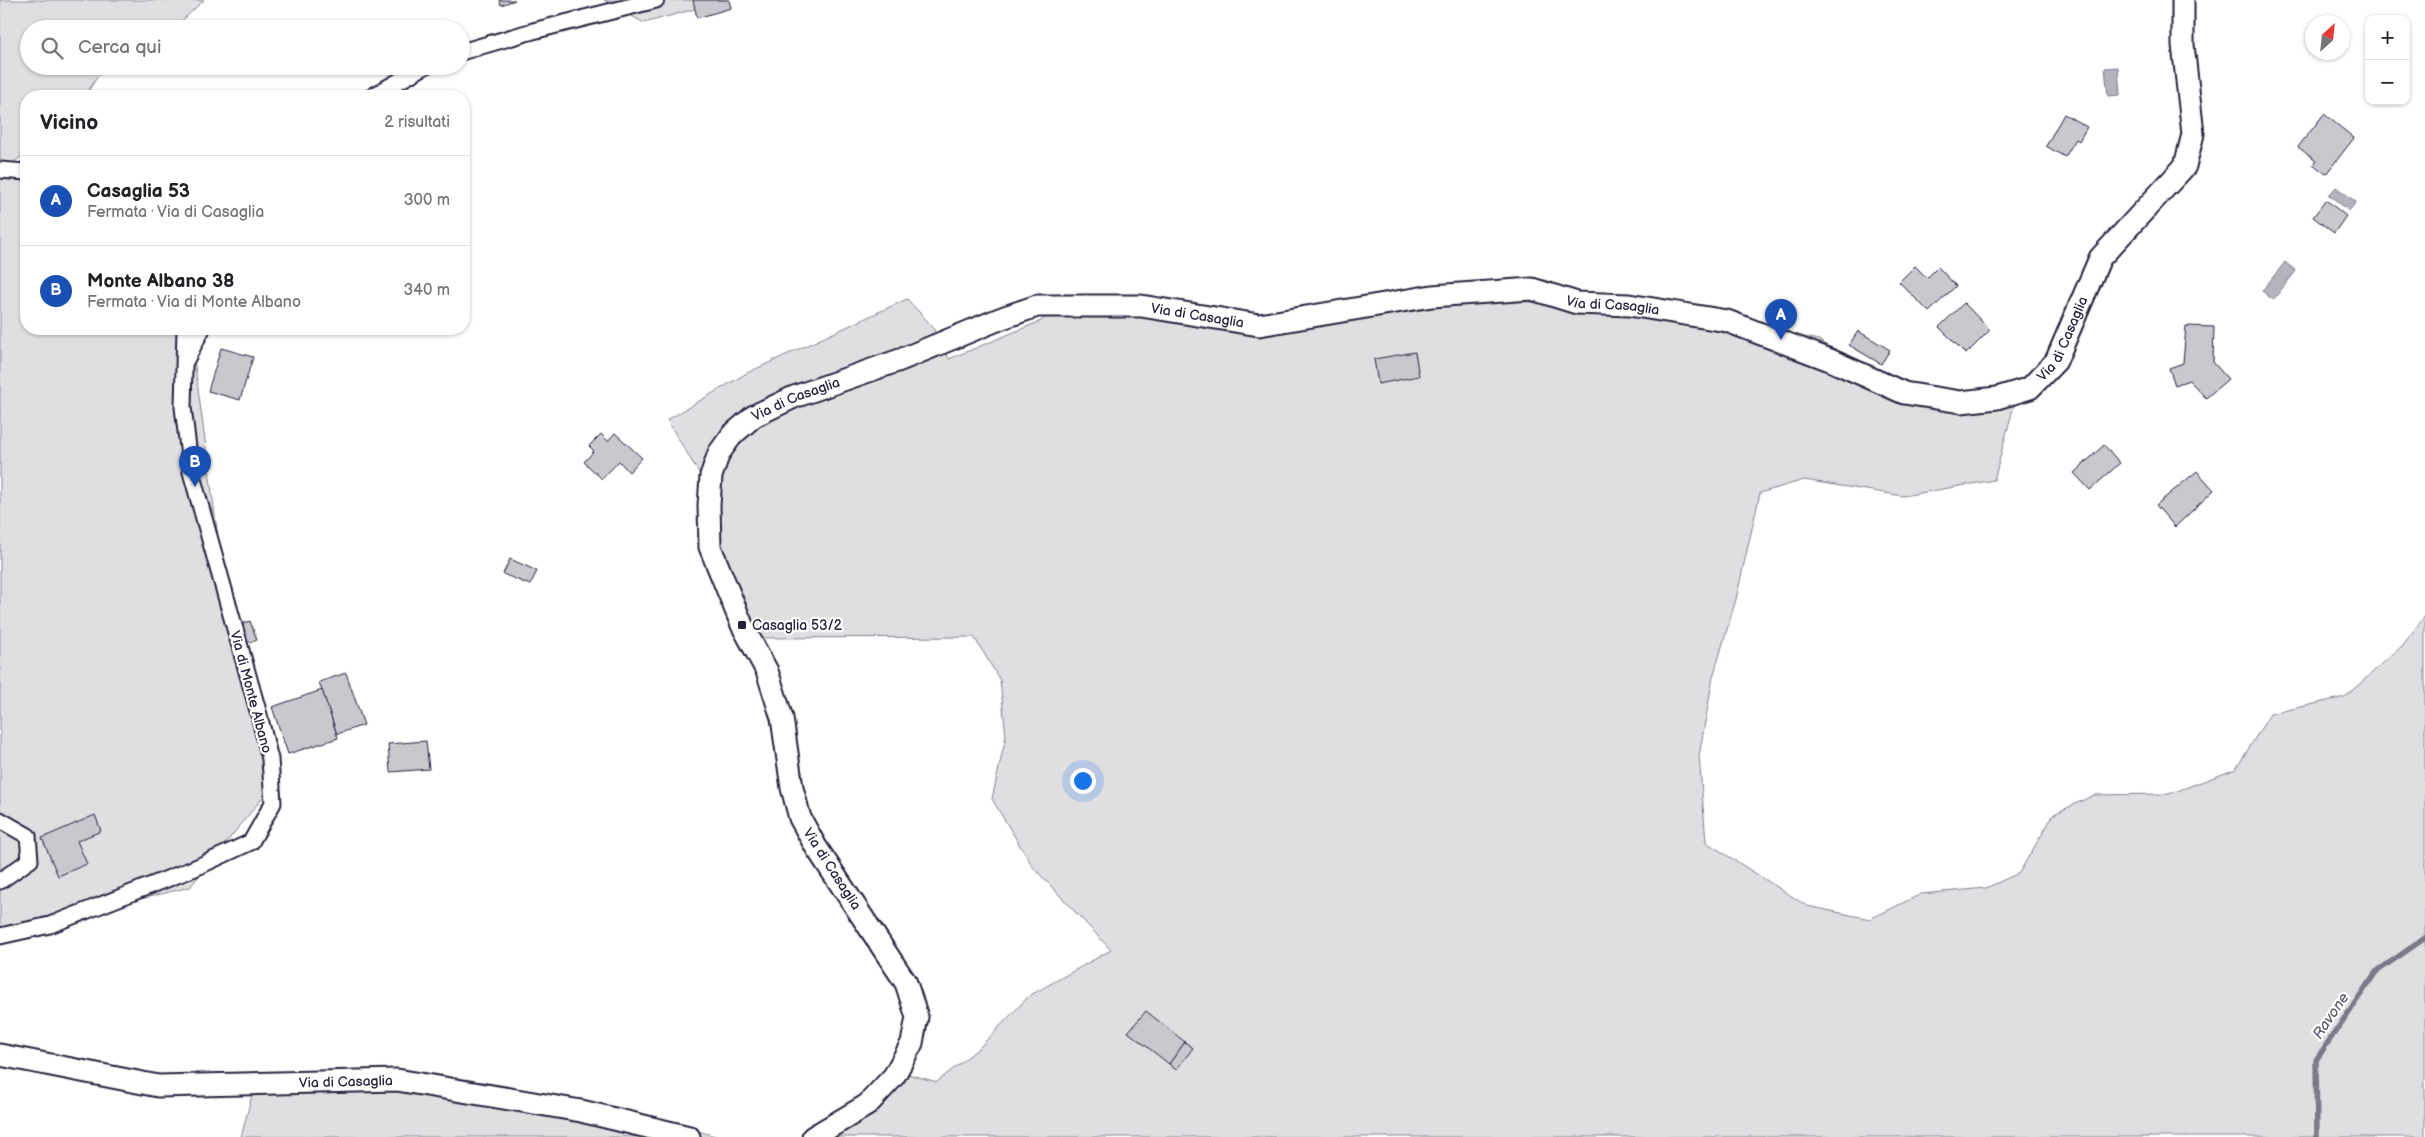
<!DOCTYPE html>
<html lang="it">
<head>
<meta charset="utf-8">
<style>
  body { margin:0; font-family:"Balsamiq Sans",sans-serif; background:#f2f2f2; color:#202124 }
  .controls { position:absolute; right:15px; top:15px; display:grid; overflow:hidden; border-radius:10px; box-shadow:0 1px 4px #0004 }
  .controls button { width:45px; height:45px; display:grid; place-items:center; padding:0; border:0; border-bottom:1px solid #e0e0e0; background:#fff; color:#202124; font:25px sans-serif }
  .compass { position:absolute; left:2305px; top:15px; width:45px; height:45px; border-radius:50%; background:#fff; box-shadow:0 1px 4px #0004; rotate:27deg }
  .you { position:absolute; left:1082px; top:780px; width:18px; height:18px; margin:-12px; border:4px solid #fff; border-radius:50%; background:#1a73e8; box-shadow:0 0 0 8px #1a73e833 }
  .badge { display:grid; place-items:center; width:32px; height:32px; border-radius:50%; background:#111827; color:#fff; font-size:16px; font-weight:700 }
  .pin { position:absolute; translate:-50% -41px; filter:drop-shadow(0 1px 2px #0008) }
  .pin::after { content:''; position:absolute; top:26px; width:18px; height:15px; background:inherit; clip-path:polygon(0 0,100% 0,50% 100%) }
  .list { margin:0; padding:0; list-style:none }
  h2 { display:flex; justify-content:space-between; align-items:center; height:65px; margin:0; padding:0 20px; font-size:21px }
  h2 small { font-size:16px; font-weight:400; color:#757577 }
  .list li { display:grid; grid-template-columns:32px 1fr auto; gap:15px; align-items:center; box-sizing:border-box; height:90px; padding:0 20px; border-top:1px solid #e0e0e0 }
  .list b { display:block; font-size:19px; white-space:nowrap }
  .list p { margin:0; font-size:16px; white-space:nowrap; color:#757577 }
  .list em { font-size:16px; font-style:normal; color:#757577 }
  .icon { flex:none; width:28px; height:28px; fill:none; stroke:currentColor; stroke-width:2; stroke-linecap:round; stroke-linejoin:round }
  .map { position:relative; flex:none; width:2425px; height:1137px; overflow:hidden }
  .search { position:absolute; background:#fff; box-shadow:0 1px 4px #0004; left:20px; top:20px; width:450px; height:55px; display:flex; align-items:center; gap:12px; box-sizing:border-box; padding:0 18px; border-radius:28px; color:#757577; font-size:19px }
  .panel { position:absolute; background:#fff; box-shadow:0 1px 4px #0004; left:20px; top:90px; width:450px; height:245px; border-radius:20px }
  .map>svg:first-child { display:block }
  .green { fill:#dfdfe2; stroke:#80808e }
  .water { fill:#b4b4bc; stroke:#7a7a88 }
  .lines { fill:none; stroke-linecap:round; stroke-linejoin:round }
  .stream { stroke:#7a7a88; stroke-width:5.5 }
  .building { fill:#c8c8cf; stroke:#22223b }
  .street-casing { stroke:#22223b; stroke-width:19 }
  .secondary-casing { stroke:#22223b; stroke-width:25 }
  .street { stroke:#fff; stroke-width:15 }
  .secondary { stroke:#fff; stroke-width:21 }
  .poi-dot { fill:#22223b; stroke:#fff; stroke-width:2 }
  .labels { text-anchor:middle; dominant-baseline:central; stroke-width:4.5; stroke-linejoin:round; paint-order:stroke }
  .street-label { font-size:14px; fill:#22223b; stroke:#fff }
  .poi-label { font-size:14px; fill:#22223b; stroke:#fff; text-anchor:start }
  .water-label { font-size:15px; font-style:italic; fill:#5c5c6f; stroke:#fff }
</style>
</head>
<body>
<div class="map">
<svg width="2425" height="1137" viewBox="0 0 2425 1137">
  <rect width="100%" height="100%" fill="#fff"/>
  <filter id="ink" filterUnits="userSpaceOnUse"><feTurbulence type="fractalNoise" baseFrequency=".02" numOctaves="2"/><feDisplacementMap in="SourceGraphic" scale="10" xChannelSelector="R" yChannelSelector="G"/><feConvolveMatrix kernelMatrix="1 2 1 2 8 2 1 2 1" color-interpolation-filters="sRGB"/></filter>
  <g filter="url(#ink)">
    <g class="green">
      <path d="M0,0h204l-31,29h-144v37h84l-15,10 -13,20h-59v57l-12,9 12,6v161h164l32,238 46,224 -78,96 -190,46z"/>
      <path d="M604,0h123l-83,23z"/>
      <path d="M907,299l25,27 17,33 92,-38 17,-13 38,-1 136,21 166,-24 85,-4 96,4 144,16 96,20 43,35 88,28 64,2 -20,75 -91,16 -99,-16 -44,13 -24,106 -23,78 -14,79 7,86 101,64 63,13 51,-25 65,-6 33,-15 35,-59 40,-19 75,-1 67,-25 34,-55 75,-17 57,-51 23,-30v521h-1623l40,-20 48,-48 47,13 43,-35 49,-51 82,-46 -78,-83 -41,-68 14,-63 -6,-56 -26,-43 -216,1 -27,-48 -27,-109 -37,-61 80,-47z"/>
      <path d="M256,1080l241,5 133,27 89,25h-478z"/>
    </g>
    <g class="water">
      <path d="M2118,67l2,28 -12,1 -3,-28z"/>
      <path d="M2336,187l20,15 -7,9 -20,-16z"/>
      <path d="M2285,262l11,9 -23,29 -11,-9z"/>
    </g>
    <g class="lines">
      <path class="stream" d="M2317,1137l-1,-77 60,-88 49,-34"/>
    </g>
    <g class="building">
      <path d="M499,0h16l-14,5z"/>
      <path d="M693,0h36l2,8 -34,10z"/>
      <path d="M2064,114l23,13 -8,14 -3,-2 -11,18 -19,-11z"/>
      <path d="M2324,114l30,24 -28,36 -13,-10 3,-3 -18,-14z"/>
      <path d="M2326,200l20,16 -12,17 -21,-16z"/>
      <path d="M1915,266l12,12 11,-11 18,19 -27,26 -30,-30z"/>
      <path d="M1964,303l26,27 -24,24 -27,-27z"/>
      <path d="M2186,326l28,1 -1,35 15,17 -22,19 -17,-18 -14,5 -6,-17 14,-5z"/>
      <path d="M1858,331l32,19 -9,14 -32,-19z"/>
      <path d="M221,348l32,9 -13,43 -32,-9z"/>
      <path d="M1415,352l4,24 -41,8 -4,-25z"/>
      <path d="M615,433l27,25 -13,14 -10,-11 -17,18 -18,-17 10,-11 -5,-5 12,-12 7,7z"/>
      <path d="M2104,445l16,18 -30,27 -16,-17z"/>
      <path d="M2197,471l17,19 -39,37 -19,-22z"/>
      <path d="M510,559l27,12 -7,14 -27,-11z"/>
      <path d="M250,621l7,19 -15,4 -5,-19z"/>
      <path d="M346,673l18,52 -27,9 -18,-52z"/>
      <path d="M322,690l16,48 -50,16 -16,-47z"/>
      <path d="M426,741l3,28 -39,3 -2,-28z"/>
      <path d="M95,815l6,16 -24,10 10,23 -29,12 -16,-38z"/>
      <path d="M1146,1011l39,31 -16,22 -41,-32z"/>
      <path d="M1185,1042l8,6 -17,22 -7,-6z"/>
    </g>
    <g class="lines">
      <defs>
        <g id="street">
          <path d="M461,52l72,-21 123,-31"/>
          <path d="M373,96l52,-30"/>
          <path d="M0,170l26,2"/>
          <path d="M186,360l16,-31"/>
          <path d="M0,820l28,16 2,24 -30,21"/>
          <path d="M0,936l50,-11 145,-57 56,-26 22,-39 -3,-44 -12,-48 -67,-239 -8,-65 2,-78"/>
        </g>
        <g id="secondary">
          <path id="s1" d="M0,1055l158,31 239,-6 184,31 108,26"/>
          <path id="s2" d="M813,1137l54,-32 27,-29 18,-33 5,-26 -11,-34 -90,-136 -16,-29 -8,-30 -10,-70 -15,-47 -25,-46 -32,-78 -1,-42 2,-29 8,-23 13,-18 22,-19 40,-19 106,-37 102,-42 35,-12h104l118,19 173,-29 100,-7 45,14 52,2 98,16 103,39 74,33 57,9 36,-4 33,-10 26,-27 44,-103 85,-92 8,-32 -10,-89v-45"/>
        </g>
      </defs>
      <use href="#street" class="street-casing"/>
      <use href="#secondary" class="secondary-casing"/>
      <use href="#street" class="street"/>
      <use href="#secondary" class="secondary"/>
    </g>
  </g>
  <rect class="poi-dot" x="737" y="620" width="10" height="10" rx="2.5"/>
  <g class="labels">
    <g class="street-label">
      <text stroke="none"><textPath href="#s2" startOffset="1719">Via di Casaglia</textPath></text>
      <text stroke="none"><textPath href="#s2" startOffset="1298">Via di Casaglia</textPath></text>
      <text stroke="none"><textPath href="#s2" startOffset="2214">Via di Casaglia</textPath></text>
      <text stroke="none"><textPath href="#s2" startOffset="878">Via di Casaglia</textPath></text>
      <text transform="translate(251 692) rotate(75)">Via di Monte Albano</text>
      <text transform="translate(832 869) rotate(57)">Via di Casaglia</text>
      <text stroke="none"><textPath href="#s1" startOffset="349">Via di Casaglia</textPath></text>
    </g>
    <g class="poi-label">
      <text x="752" y="625">Casaglia 53/2</text>
    </g>
    <g class="water-label">
      <text transform="translate(2331 1016) rotate(-56)">Ravone</text>
    </g>
  </g>
</svg>
<div class="controls">
<button>+</button>
<button>−</button>
</div>
<svg class="compass" viewBox="-18 -18 36 36"><path d="M0-13l5 13h-10z" fill="#e53935"/><path d="M0 13l5-13h-10z" fill="#757577"/></svg>
<div class="you"></div>
<div class="pin badge" style="left:1781px;top:340px;background:#1a4fb4">A</div>
<div class="pin badge" style="left:195px;top:487px;background:#1a4fb4">B</div>
<div class="search"><svg class="icon" aria-label="search" viewBox="0 0 24 24"><circle cx="10" cy="10" r="6"/><path d="M15 15l6 6"/></svg>Cerca qui</div>
<section class="panel">
<h2>Vicino<small>2 risultati</small></h2>
<ul class="list">
<li><span class="badge" style="background:#1a4fb4">A</span><div><b>Casaglia 53</b><p>Fermata · Via di Casaglia</p></div><em>300 m</em></li>
<li><span class="badge" style="background:#1a4fb4">B</span><div><b>Monte Albano 38</b><p>Fermata · Via di Monte Albano</p></div><em>340 m</em></li>
</ul>
</section>
</div>
</body>
</html>
